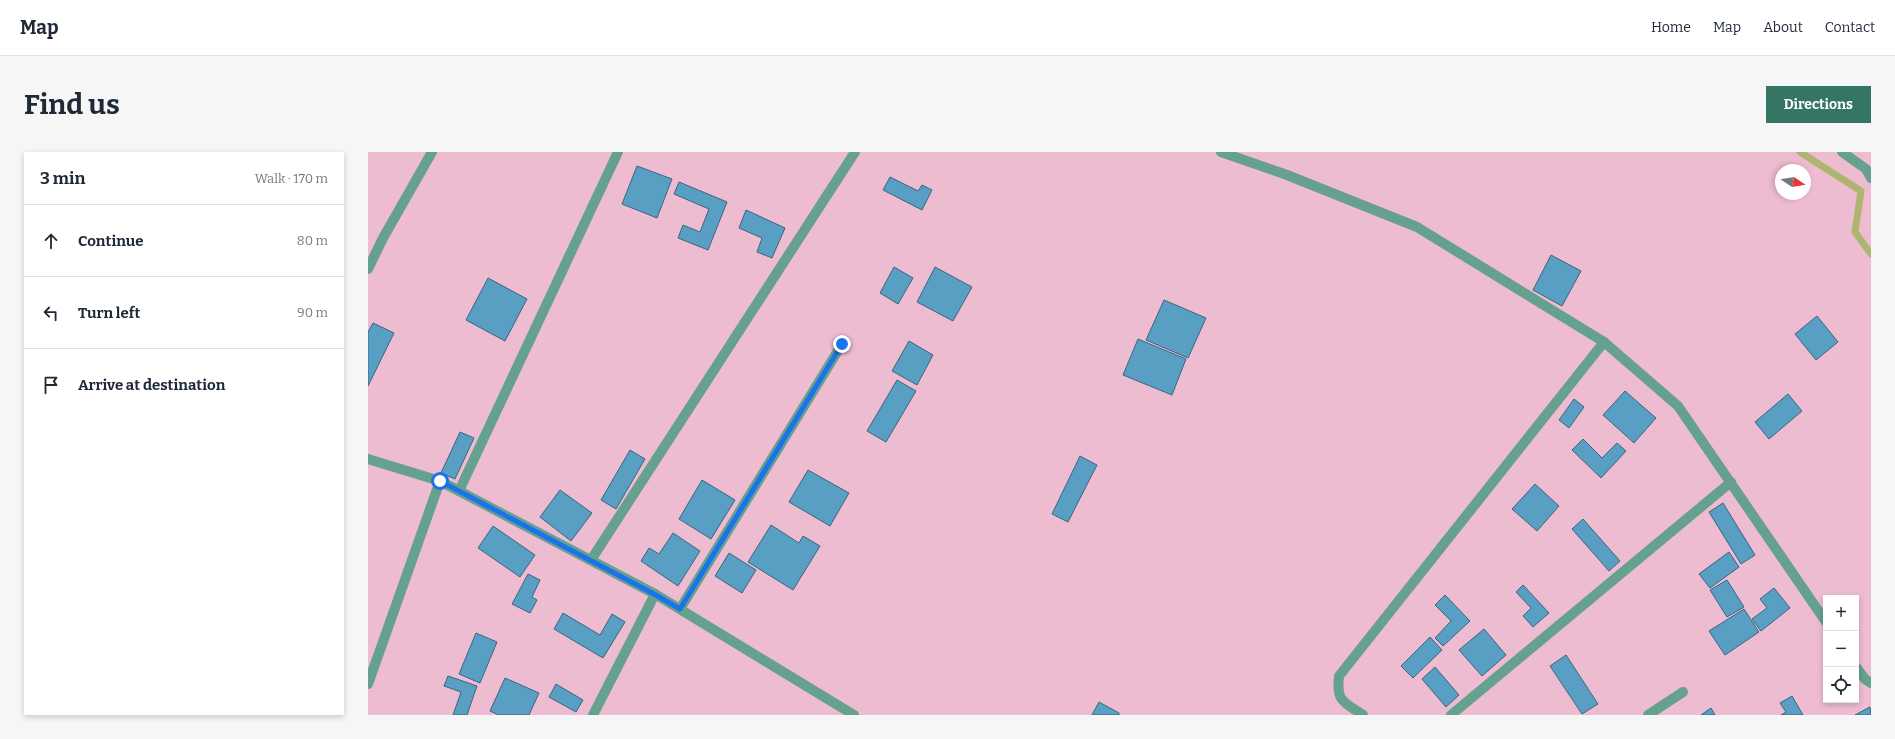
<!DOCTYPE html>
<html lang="en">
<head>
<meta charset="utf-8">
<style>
  body { margin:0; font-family:Bitter,serif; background:#f6f6f7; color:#1f2937 }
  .controls { position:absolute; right:12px; bottom:12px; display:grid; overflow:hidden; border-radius:0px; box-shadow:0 2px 6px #0003 }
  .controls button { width:36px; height:36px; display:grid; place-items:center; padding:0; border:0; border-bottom:1px solid #e0e1e3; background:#fff; color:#1f2937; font:20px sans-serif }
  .compass { position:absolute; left:1407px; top:12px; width:36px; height:36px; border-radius:50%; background:#fff; box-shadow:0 2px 6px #0003; rotate:102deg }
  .stop { position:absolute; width:12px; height:12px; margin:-9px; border:3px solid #1a73e8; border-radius:50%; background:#fff }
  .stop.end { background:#1a73e8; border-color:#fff; box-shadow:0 1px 4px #0008 }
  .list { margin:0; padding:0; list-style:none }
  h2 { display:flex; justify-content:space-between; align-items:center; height:52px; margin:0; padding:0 16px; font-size:17px }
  h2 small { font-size:13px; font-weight:400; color:#747a83 }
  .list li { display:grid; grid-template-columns:26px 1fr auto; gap:12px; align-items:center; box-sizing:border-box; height:72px; padding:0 16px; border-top:1px solid #e0e1e3 }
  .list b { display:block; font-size:15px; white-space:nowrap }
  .list em { font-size:13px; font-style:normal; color:#747a83 }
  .icon { flex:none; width:22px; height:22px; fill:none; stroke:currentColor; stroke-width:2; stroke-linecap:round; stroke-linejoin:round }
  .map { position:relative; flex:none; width:1503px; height:563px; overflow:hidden; border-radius:0px }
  header { display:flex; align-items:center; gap:24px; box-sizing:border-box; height:56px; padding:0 20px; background:#fff; border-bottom:1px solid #e0e1e3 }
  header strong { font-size:19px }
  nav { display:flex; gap:22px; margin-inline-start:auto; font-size:14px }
  .intro { display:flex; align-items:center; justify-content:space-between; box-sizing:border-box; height:96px; padding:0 24px }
  h1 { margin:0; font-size:28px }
  .button { padding:10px 18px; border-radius:0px; background:#357563; color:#fff; font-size:14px; font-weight:700 }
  main { display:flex; gap:24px; padding:0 24px }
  aside { flex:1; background:#fff; border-radius:0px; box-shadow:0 2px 6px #0003 }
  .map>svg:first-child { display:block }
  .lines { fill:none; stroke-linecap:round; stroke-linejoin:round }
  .stream { stroke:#aeb572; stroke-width:7 }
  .building { fill:#599fc3; stroke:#39667e }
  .minor { stroke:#66a08f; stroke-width:10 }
  .route { stroke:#1a73e8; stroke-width:5 }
</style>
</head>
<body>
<header>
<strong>Map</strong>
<nav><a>Home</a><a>Map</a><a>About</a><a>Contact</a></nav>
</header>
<div class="intro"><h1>Find us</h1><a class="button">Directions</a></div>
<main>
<aside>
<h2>3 min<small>Walk · 170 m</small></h2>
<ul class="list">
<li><svg class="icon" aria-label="ahead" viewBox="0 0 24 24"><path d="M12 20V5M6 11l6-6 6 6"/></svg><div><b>Continue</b></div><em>80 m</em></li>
<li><svg class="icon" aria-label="left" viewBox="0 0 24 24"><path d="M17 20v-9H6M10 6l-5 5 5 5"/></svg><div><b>Turn left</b></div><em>90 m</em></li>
<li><svg class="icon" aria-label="arrive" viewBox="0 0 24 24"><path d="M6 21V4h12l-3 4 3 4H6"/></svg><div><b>Arrive at destination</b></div></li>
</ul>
</aside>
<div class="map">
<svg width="1503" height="563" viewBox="0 0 1503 563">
  <rect width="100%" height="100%" fill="#eebcd0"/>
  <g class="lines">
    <path class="stream" d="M1432,0l61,39 -6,41 16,22"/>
  </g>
  <g class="building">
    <path d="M269,14l35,13 -15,39 -35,-14z"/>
    <path d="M522,25l28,14 4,-6 10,5 -10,20 -39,-20z"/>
    <path d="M311,30l48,20 -19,48 -30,-12 5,-13 17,7 9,-23 -35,-15z"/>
    <path d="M378,58l39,18 -13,30 -15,-6 5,-14 -23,-10z"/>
    <path d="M1183,103l30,16 -19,35 -29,-16z"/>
    <path d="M526,115l19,11 -15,26 -18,-11z"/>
    <path d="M567,115l37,20 -19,34 -36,-19z"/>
    <path d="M120,126l39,21 -22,42 -39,-21z"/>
    <path d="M796,148l42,18 -18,40 -42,-18z"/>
    <path d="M1449,164l21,26 -22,18 -21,-26z"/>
    <path d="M5,171l21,10 -26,53v-54z"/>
    <path d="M770,187l48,20 -14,36 -49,-20z"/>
    <path d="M541,189l24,14 -16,30 -25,-14z"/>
    <path d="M529,228l19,11 -30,51 -19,-11z"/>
    <path d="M1257,239l31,27 -22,25 -31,-28z"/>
    <path d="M1420,242l14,17 -33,28 -14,-17z"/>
    <path d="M1206,247l10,8 -15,21 -10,-8z"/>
    <path d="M92,280l14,6 -19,41 -14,-6z"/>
    <path d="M1215,287l19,19 15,-15 9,8 -25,27 -29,-28z"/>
    <path d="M262,298l15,9 -29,50 -15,-9z"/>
    <path d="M712,304l17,9 -29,57 -16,-8z"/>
    <path d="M440,318l41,23 -19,33 -41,-24z"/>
    <path d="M334,328l33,20 -24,39 -32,-20z"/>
    <path d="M1167,332l24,22 -22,25 -25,-22z"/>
    <path d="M192,338l32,23 -21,28 -31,-24z"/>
    <path d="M1355,351l32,52 -14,9 -32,-52z"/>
    <path d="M1215,367l37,42 -11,10 -37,-42z"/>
    <path d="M403,373l28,18 4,-7 17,10 -27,44 -45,-28z"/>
    <path d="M125,374l42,29 -15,22 -42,-29z"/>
    <path d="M305,381l27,18 -22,35 -37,-25 8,-13 10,6z"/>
    <path d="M1361,400l10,15 -29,21 -11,-14z"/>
    <path d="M361,401l27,17 -14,23 -27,-17z"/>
    <path d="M160,422l12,6 -8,17 5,3 -7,13 -18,-9z"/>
    <path d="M1359,428l17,27 -17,10 -17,-27z"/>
    <path d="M1155,433l26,28 -16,14 -10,-11 8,-8 -15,-16z"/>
    <path d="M1406,436l16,20 -29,23 -9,-12 15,-11 -7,-9z"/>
    <path d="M1077,443l25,26 -27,25 -8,-8 16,-17 -16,-16z"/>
    <path d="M1376,457l15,23 -34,23 -16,-24z"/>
    <path d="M195,461l37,22 12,-21 13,8 -22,36 -49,-29z"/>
    <path d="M1116,477l22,26 -24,21 -23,-26z"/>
    <path d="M108,481l21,9 -17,41 -21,-9z"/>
    <path d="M1062,485l12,13 -29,28 -12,-12z"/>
    <path d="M1198,503l32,49 -16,10 -32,-48z"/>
    <path d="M1067,515l24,28 -13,12 -24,-28z"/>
    <path d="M80,524l29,10 -10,29h-14l8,-23 -17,-6z"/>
    <path d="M137,526l34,15 -10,22h-30l-9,-4z"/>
    <path d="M188,532l27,16 -7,12 -27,-15z"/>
    <path d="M1424,544l11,19h-22l5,-3 -6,-9z"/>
    <path d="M731,550l20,11v2h-27z"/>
    <path d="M1502,555l1,8h-16z"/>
    <path d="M1343,556l4,7h-14z"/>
  </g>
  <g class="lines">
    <g class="minor">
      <path d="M853,0l66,23 130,52 187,115 74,64 148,216"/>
      <path d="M1474,0l24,17 5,9"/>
      <path d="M0,117l15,-31 49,-86"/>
      <path d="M0,307l72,22 19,10 196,103 199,121"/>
      <path d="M91,339l159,-339"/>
      <path d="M223,408l264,-408"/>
      <path d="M312,457l162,-265"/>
      <path d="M1488,515l9,12 6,4"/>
      <path d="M0,532l72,-203"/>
      <path d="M225,563l62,-121"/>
      <path d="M995,563c-19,-13 -27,-13 -24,-39l265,-334"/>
      <path d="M1083,563l280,-233"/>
      <path d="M1280,563l35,-23"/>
    </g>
  </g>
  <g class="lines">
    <path class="route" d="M72,329l214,113 26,15 162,-265"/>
  </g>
</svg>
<div class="controls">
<button>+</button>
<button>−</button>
<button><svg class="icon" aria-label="locate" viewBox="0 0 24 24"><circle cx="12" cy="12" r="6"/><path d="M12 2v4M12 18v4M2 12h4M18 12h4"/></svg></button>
</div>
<svg class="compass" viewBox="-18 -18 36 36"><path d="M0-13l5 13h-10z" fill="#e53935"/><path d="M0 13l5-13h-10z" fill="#747a83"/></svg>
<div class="stop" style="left:72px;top:329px"></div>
<div class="stop end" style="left:474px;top:192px"></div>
</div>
</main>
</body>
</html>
